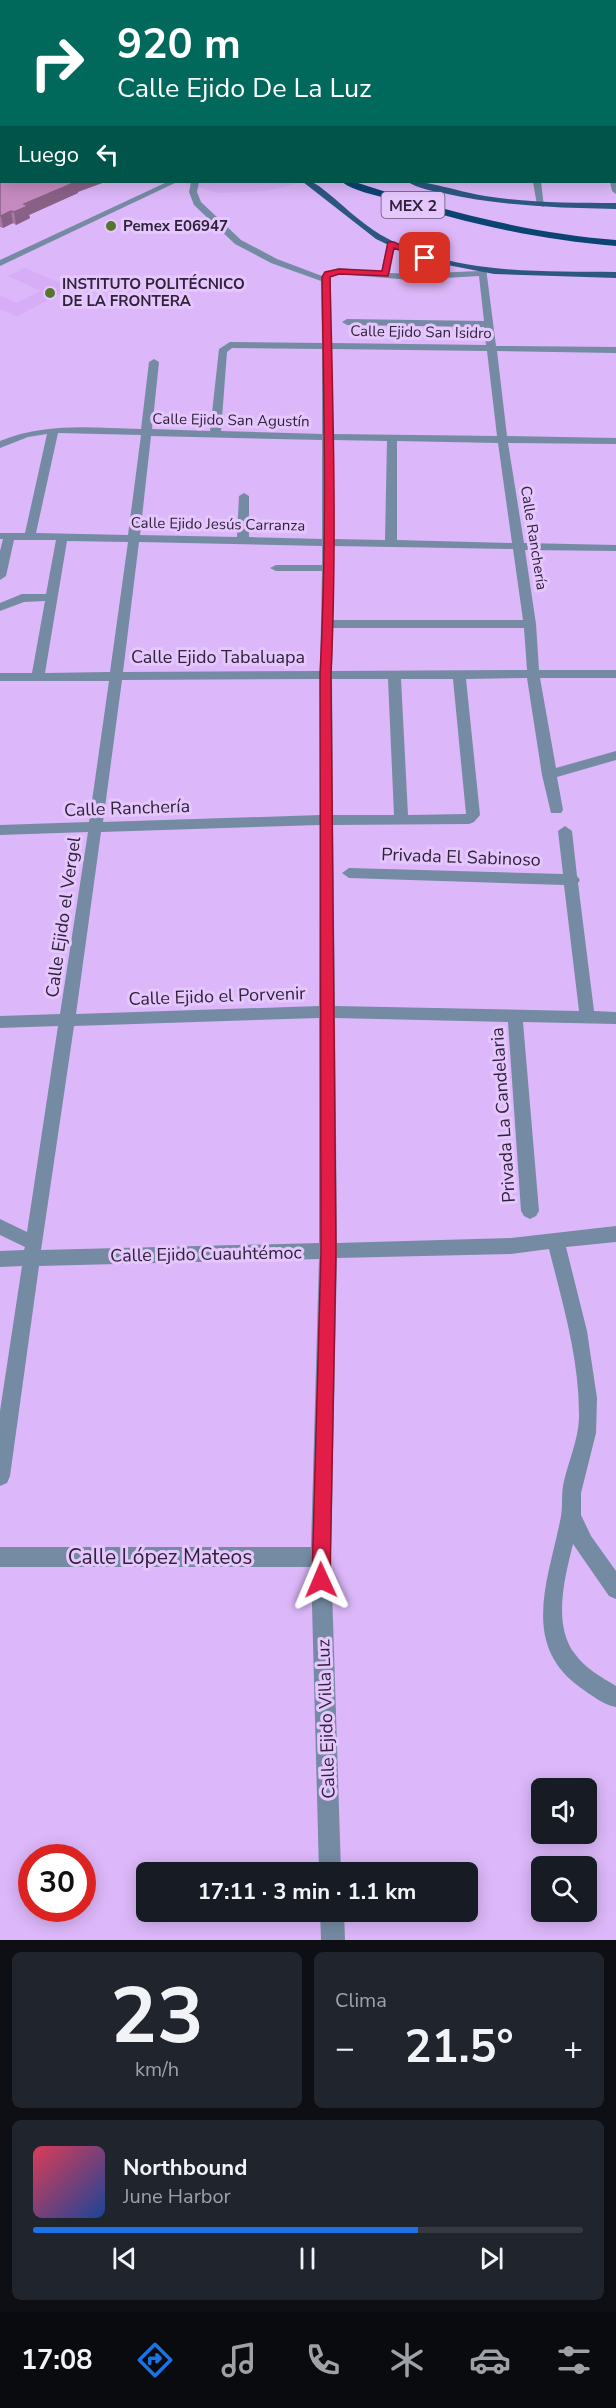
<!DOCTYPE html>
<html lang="es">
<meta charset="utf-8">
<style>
body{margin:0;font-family:"Nunito Sans",sans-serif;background:#20242c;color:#f1f3f6;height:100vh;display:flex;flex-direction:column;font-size:22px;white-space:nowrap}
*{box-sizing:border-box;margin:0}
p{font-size:20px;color:#9ea1a6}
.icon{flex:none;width:33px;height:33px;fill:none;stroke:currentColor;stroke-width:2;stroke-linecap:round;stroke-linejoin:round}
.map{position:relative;height:1940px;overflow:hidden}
.sheet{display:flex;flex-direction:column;gap:12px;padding:12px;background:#0d0f14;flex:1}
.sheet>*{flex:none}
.guide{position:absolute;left:0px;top:0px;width:616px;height:183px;box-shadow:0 3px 15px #0003;background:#00695c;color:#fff;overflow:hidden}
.fabs{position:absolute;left:531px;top:1778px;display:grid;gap:12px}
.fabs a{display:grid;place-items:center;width:66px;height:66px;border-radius:9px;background:#171b24;box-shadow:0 3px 15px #0003;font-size:30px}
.speed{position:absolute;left:18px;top:1844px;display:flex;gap:12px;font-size:30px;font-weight:700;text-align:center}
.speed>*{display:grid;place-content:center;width:78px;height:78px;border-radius:50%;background:#171b24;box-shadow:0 3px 15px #0003;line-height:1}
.speed .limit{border:9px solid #d22;background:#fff;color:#111}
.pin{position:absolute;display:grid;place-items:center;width:51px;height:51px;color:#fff;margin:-26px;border-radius:12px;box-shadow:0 3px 9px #0006}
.me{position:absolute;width:66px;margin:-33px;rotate:359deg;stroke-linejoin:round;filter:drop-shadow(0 0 4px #0008)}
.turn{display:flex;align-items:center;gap:21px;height:126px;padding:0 18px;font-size:27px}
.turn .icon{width:78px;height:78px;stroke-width:2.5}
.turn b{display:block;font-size:42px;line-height:51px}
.then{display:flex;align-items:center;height:57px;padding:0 18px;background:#0003;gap:12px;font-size:22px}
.big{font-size:45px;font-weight:700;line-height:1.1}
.sheet .card{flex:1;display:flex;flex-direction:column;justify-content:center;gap:9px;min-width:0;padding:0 21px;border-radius:9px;background:#20242c}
.sheet .dial{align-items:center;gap:0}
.dial b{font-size:78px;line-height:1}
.song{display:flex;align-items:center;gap:18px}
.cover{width:72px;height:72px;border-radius:9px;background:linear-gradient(135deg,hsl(350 70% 55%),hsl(220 70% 35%))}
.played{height:6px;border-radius:3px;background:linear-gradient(90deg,#1a73e8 70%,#363941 70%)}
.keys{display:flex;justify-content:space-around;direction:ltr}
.heat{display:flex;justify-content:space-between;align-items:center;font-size:33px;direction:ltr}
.sheet .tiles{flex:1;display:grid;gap:12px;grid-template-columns:1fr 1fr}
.card:last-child{grid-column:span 2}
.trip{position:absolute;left:136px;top:1862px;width:342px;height:60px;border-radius:9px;background:#171b24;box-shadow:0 3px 15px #0003;font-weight:700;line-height:60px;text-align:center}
.tab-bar{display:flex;height:96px;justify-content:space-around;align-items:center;background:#090b0e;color:#9ea1a6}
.tab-bar .icon{width:42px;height:42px}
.tab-bar .active{color:#1a73e8}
.tab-bar b{font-size:27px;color:#f1f3f6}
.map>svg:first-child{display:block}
.built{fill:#d6adf6}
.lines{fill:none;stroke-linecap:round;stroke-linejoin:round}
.minor{fill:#758ba3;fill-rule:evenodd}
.major{fill:#2c5780;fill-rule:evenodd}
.highway{fill:#0b4473;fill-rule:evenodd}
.wall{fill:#a978a5}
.shaded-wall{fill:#8a6186}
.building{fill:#c58bc0;stroke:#8a6186;stroke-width:1.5}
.route{fill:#e11d48;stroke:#92132f;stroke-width:1.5}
.poi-dot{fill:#56762d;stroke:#e5c7fd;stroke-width:2}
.labels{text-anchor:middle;stroke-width:6;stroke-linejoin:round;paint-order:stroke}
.far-poi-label{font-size:15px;font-weight:bold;fill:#30223b;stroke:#e5c7fd;text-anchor:start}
.far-street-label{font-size:15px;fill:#30223b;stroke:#e5c7fd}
.shield{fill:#e5c7fd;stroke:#665475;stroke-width:1.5}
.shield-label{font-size:16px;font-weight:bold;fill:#30223b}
.street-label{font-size:18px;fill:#30223b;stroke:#e5c7fd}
.near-street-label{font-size:21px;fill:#30223b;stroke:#e5c7fd}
</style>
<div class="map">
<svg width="616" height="1940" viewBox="0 0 616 1940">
<rect width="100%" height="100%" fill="#dcb7f9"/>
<path class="built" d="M190,182h100l5,2 -30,7 -48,2 -31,-9z
M25,268l47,20 -55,28 -17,-7v-14l17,8 24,-12 -33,-15z"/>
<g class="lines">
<path class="minor" d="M159,0h6l-7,2z
M228,0h6v2h-6z
M305,0h6v2h-6z
M379,0h6v2h-6z
M450,0h6v2h-6z
M516,0h6v2h-6z
M528,0h8l-9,2z
M615,116h1v4h-1z
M615,142h1v4h-1z
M615,180h1v14l-4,-3 -2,-9z
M167,182h10l-177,84v-6z
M191,182h8l-2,10 4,10 40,38 36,19 45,17 3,-4 14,-4 42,4 6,-28 4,-3 4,3 -5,29 21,1 68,-3 1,-3h6l10,78 120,1v6l-119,-2 10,85 109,2v6l-108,-1 16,100 92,2v6l-91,-1 11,74 3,46h77v8h-76l16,90 60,-17v9l-59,17 6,33 -2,3h-10l-9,-38 -15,-97 -61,1 14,136 -6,7 -5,2 -136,1 2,181 244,5 -15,-126 -215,-7 -7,-5 7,-5 214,6 -5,-43 7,-5 7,5 5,45 3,4 -2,3 16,128 22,1v12l-93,-2 16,189 -3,5 -6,3 -6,-3 -3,-5 -13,-189 -173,-4 2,225 174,-5 105,-12v16l-50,5 21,84 10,67 -1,35 -15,60v22l10,21 25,35v28l-7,-3 -36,-52c-8,32 -21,81 2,110 10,14 26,23 41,32v21c-12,-2 -25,-12 -35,-19 -63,-44 -31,-112 -20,-172 2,-11 0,-23 3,-35 5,-21 14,-41 15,-62 1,-58 -16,-114 -30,-170l-38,5 -174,4 -6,299 10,315h-22l-8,-305h-311v-20h311l8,-288 -280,7 -29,210 -3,7 -7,3v-75l22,-145 -22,1v-16l24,-1 1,-3 -25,-12v-16l27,13 31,-206 -58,2v-12l60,-2 28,-182 -88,3v-10l89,-3 20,-141h-109v-8h32l13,-72 -21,1 -24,9v-8l22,-9h24l10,-54h-42l-8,36 -6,4v-29l3,-12h-3v-6h25l22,-99 -19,3 -28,11v-7c47,-19 92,-13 141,-12l8,-67 5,-3 5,3 -7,67 58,2 9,-82 11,-7 92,1 -1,-62 -50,-18 -36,-19 -41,-39 -5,-13zM339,274l72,6 68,-4 5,45 -137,-2 -5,3 5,3 137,2 2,18 -155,-2v-66zM232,348l90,1v85l-101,-3 6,-79zM331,349l156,2 10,85 -165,-2zM58,433l83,2 -13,100 -92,-2zM151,436l171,4v99l-73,-2v-41l-5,-3 -5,3 -2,41 -97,-2zM332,440l55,1 -2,99 -52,-1zM397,441l101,2 14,100 -115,-3zM67,541l61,1 -18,130 -65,1zM139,542l183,4v19h-46l-6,3 6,3h46l-2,100 -197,1zM334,546l179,3 10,71h-190zM333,628h191l3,42 -195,1zM320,679v136l-217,7 19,-142zM332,679h56l6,136h-61zM401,679h52l13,135 -58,1zM320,825l-1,181 -243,8 25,-182zM319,1018v225l-278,7 33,-224z
M533,182h8l3,25 -7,-2z
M320,1911h24l1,29h-24z"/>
<path class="major" d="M0,42h2v5h-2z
M0,69h2v5h-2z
M303,182h9l7,4c21,16 40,36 62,49 71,40 156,36 235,37v6l-122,-4 -62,-12 -29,-10 -27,-13z
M408,182c19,-2 55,11 77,14 44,7 87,7 131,7v6c-58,-1 -116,-3 -173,-16 -11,-2 -26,-5 -35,-11z"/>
<path class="highway" d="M0,59h2v6h-2z
M342,182h13c86,28 171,51 261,58v6c-78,-6 -152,-23 -226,-47 -15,-4 -36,-8 -48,-17z"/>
</g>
<path class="wall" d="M0,131l78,61v1l-49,22 1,3 -14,7 -3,-2 -10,5 -3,-1z"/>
<path class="shaded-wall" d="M0,0h10l-4,2h-4v1l-2,1z
M75,182h30l-27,10v1l-49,22 1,3 -14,7 -2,-13 10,-8z
M11,211l2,12 -10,5 -2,-12z"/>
<path class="building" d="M0,131h2v51h74l-52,22 4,2 -14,6 -3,-1 -10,5h-1z"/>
<path class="route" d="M388,242h6l35,16 -7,1 -28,-11 -6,28 -49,-2 -9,3c3,132 7,265 1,397l5,577 -6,329 -2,6 -7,3 -6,-3 -3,-6 9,-329 -1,-577c7,-132 4,-265 2,-397l3,-5 14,-3 43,2z"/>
<g class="poi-dot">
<circle cx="111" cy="226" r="6"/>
<circle cx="50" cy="293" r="6"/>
</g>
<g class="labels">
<g class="far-poi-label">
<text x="123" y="231">Pemex E06947</text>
<text x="62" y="289">INSTITUTO POLITÉCNICO<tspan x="62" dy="17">DE LA FRONTERA</tspan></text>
</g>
<g class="far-street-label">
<text transform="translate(421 332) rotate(1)" y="5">Calle Ejido San Isidro</text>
<text transform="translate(231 420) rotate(1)" y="5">Calle Ejido San Agustín</text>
<text transform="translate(218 524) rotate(1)" y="5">Calle Ejido Jesús Carranza</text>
<text transform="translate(534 538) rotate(81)" y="5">Calle Ranchería</text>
</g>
<rect class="shield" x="381.5" y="192" width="63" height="26" rx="4.5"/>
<g class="shield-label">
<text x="413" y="211">MEX 2</text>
</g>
<g class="street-label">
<text x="218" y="663">Calle Ejido Tabaluapa</text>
<text transform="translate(127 808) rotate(-2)" y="6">Calle Ranchería</text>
<text transform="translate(461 857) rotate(2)" y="6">Privada El Sabinoso</text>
<text transform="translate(63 917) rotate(-82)" y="6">Calle Ejido el Vergel</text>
<text transform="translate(217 996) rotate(-2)" y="6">Calle Ejido el Porvenir</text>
<text transform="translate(503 1115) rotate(-94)" y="6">Privada La Candelaria</text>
<text transform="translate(206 1254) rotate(-1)" y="6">Calle Ejido Cuauhtémoc</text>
<text transform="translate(326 1719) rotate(-92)" y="6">Calle Ejido Villa Luz</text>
</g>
<g class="near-street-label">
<text x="160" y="1564">Calle López Mateos</text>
</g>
</g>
</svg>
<div class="fabs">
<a><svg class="icon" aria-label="sound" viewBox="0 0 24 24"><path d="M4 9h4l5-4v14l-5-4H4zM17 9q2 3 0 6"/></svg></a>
<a><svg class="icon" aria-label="search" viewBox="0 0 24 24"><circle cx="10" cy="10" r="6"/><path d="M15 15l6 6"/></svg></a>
</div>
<div class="speed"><div class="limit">30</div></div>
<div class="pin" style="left:425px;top:258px;background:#d93025"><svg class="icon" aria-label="arrive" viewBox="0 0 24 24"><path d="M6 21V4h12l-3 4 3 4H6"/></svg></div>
<svg class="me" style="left:321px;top:1580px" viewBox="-20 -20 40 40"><path d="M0-17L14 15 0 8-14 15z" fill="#e11d48" stroke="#fff" stroke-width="4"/></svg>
<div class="trip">17:11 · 3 min · 1.1 km</div>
<div class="guide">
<div class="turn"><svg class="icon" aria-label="right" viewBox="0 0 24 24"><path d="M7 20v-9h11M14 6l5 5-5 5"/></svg><div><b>920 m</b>Calle Ejido De La Luz</div></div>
<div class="then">Luego<svg class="icon" aria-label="left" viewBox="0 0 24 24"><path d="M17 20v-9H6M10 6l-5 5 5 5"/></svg></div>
</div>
</div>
<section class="sheet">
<div class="tiles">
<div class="card dial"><b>23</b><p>km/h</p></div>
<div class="card"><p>Clima</p>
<div class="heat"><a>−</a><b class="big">21.5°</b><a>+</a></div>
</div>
<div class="card">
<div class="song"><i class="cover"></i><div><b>Northbound</b><p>June Harbor</p></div></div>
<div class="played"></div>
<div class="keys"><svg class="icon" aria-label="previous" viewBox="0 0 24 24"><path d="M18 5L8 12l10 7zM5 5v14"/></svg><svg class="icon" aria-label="pause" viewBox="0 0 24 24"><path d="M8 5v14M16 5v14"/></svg><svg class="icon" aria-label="next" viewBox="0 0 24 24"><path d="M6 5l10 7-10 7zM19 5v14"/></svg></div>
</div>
</div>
</section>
<nav class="tab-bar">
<b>17:08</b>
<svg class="icon active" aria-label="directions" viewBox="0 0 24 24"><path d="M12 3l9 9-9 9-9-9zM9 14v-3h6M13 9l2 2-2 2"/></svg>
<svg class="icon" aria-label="music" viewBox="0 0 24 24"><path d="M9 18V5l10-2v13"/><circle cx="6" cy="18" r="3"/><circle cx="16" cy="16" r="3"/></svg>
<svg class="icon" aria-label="phone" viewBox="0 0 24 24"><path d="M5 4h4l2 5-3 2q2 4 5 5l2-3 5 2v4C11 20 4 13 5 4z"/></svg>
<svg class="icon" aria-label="climate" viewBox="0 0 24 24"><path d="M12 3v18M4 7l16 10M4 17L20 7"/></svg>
<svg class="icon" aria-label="car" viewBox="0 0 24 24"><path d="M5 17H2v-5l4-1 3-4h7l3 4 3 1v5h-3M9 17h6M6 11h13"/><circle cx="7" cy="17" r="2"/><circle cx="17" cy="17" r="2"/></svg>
<svg class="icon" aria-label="filters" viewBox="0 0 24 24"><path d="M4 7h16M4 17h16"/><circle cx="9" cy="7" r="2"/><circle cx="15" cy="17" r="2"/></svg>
</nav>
